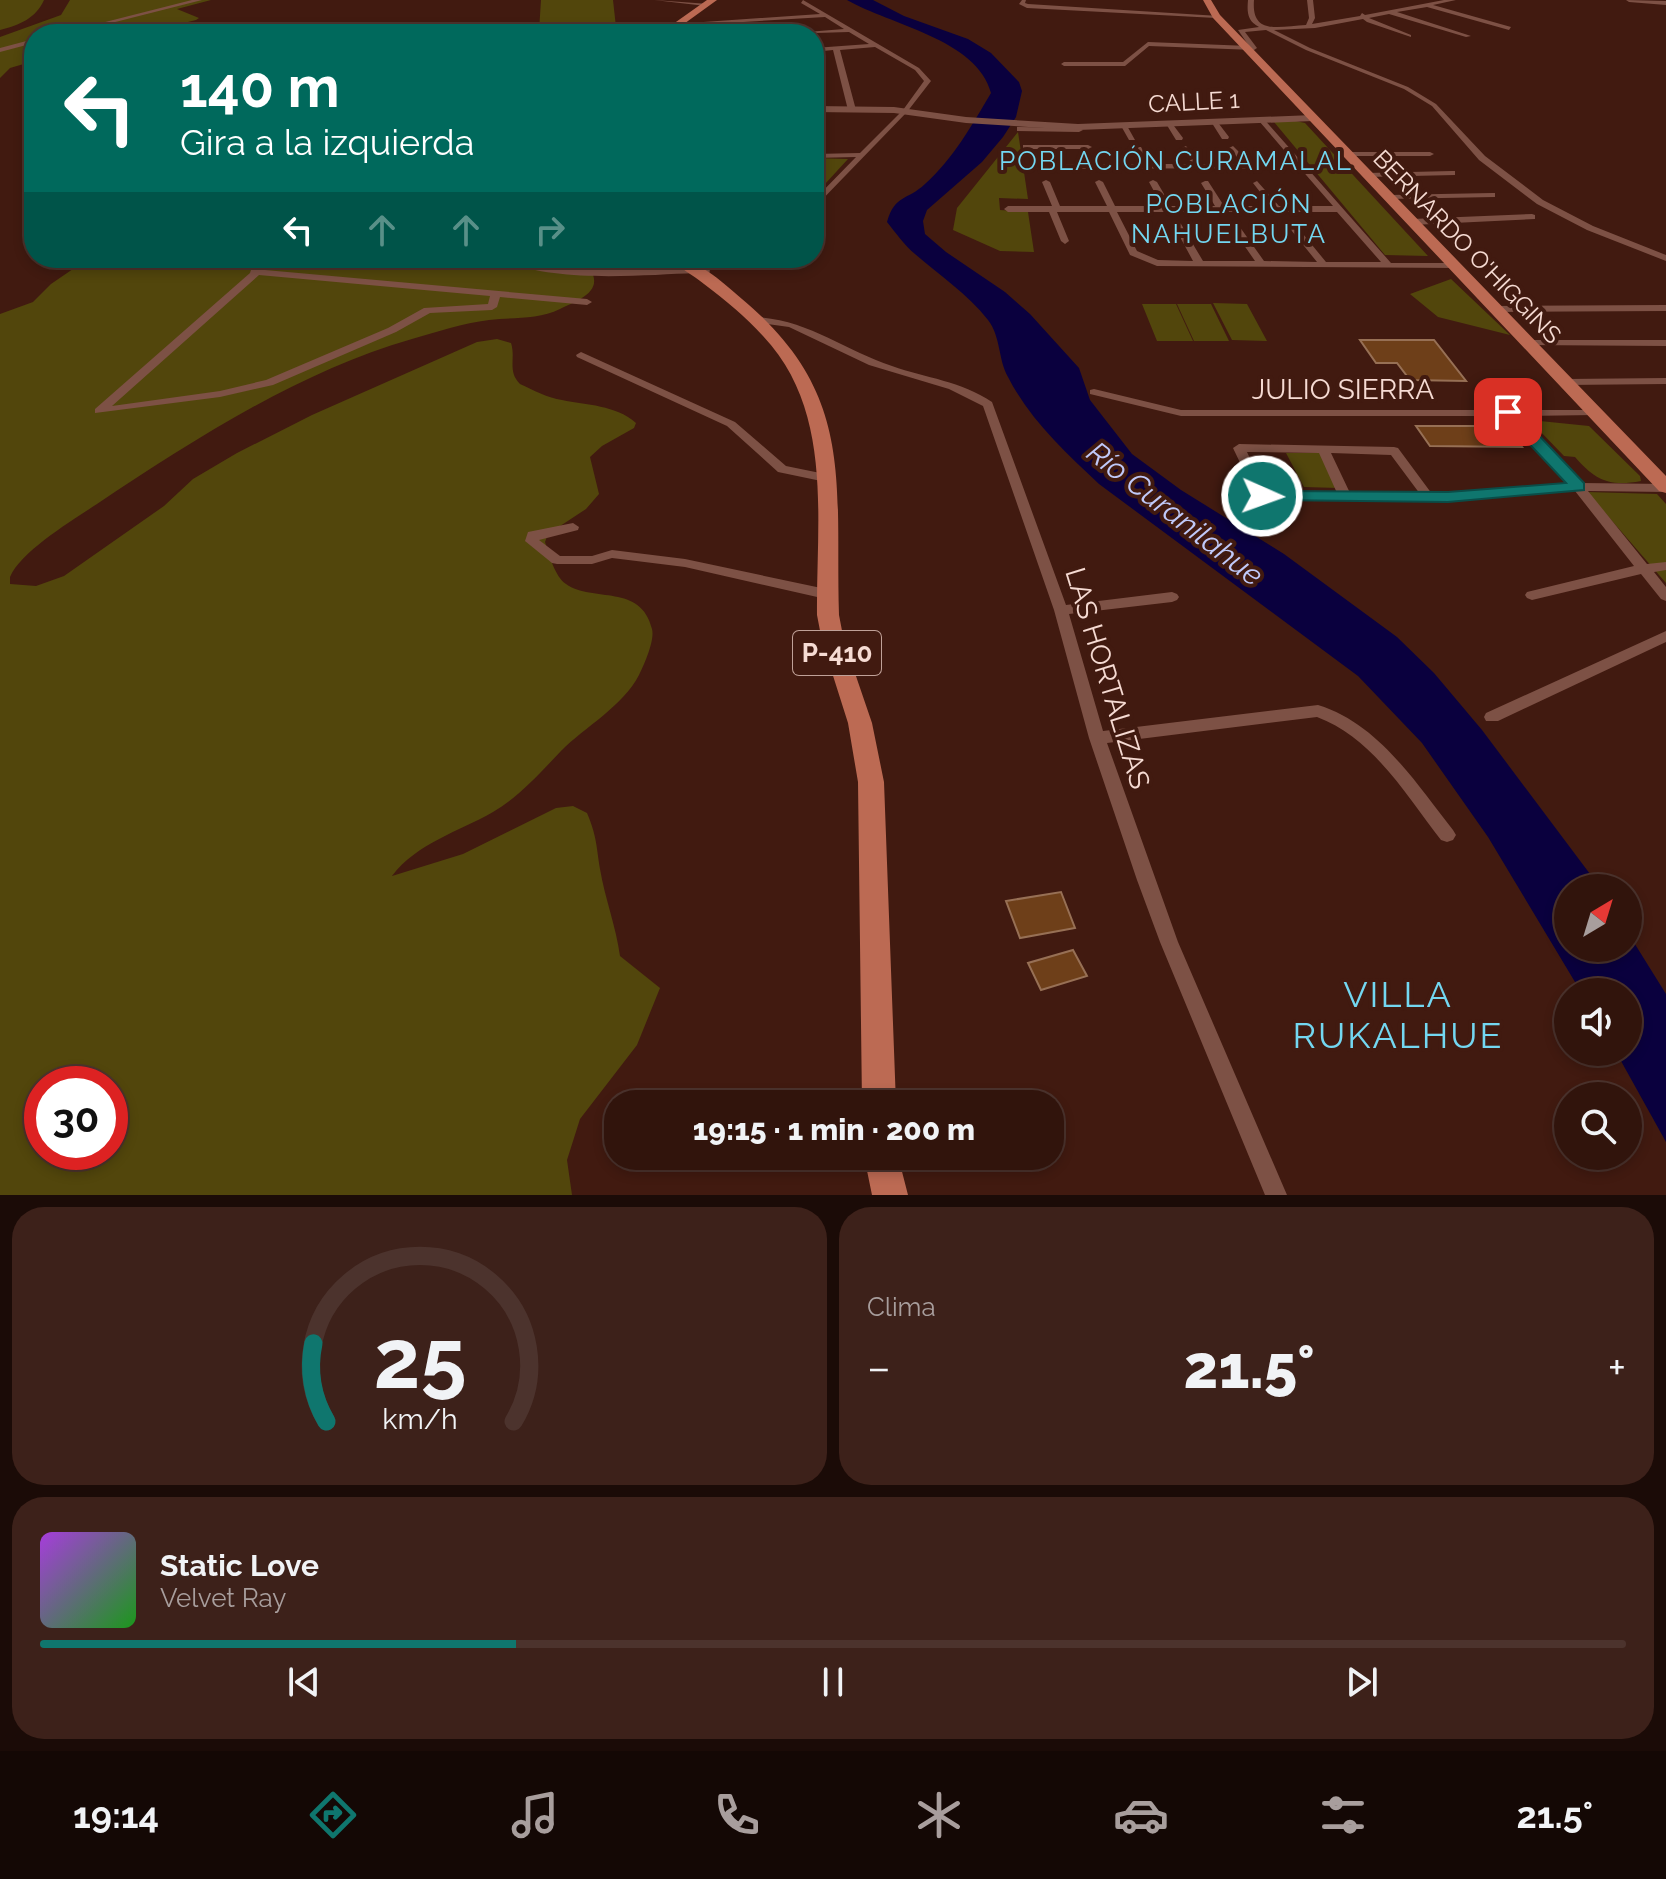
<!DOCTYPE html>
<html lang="es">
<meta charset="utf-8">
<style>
body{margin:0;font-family:Raleway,sans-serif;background:#3d211a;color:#f1f3f6;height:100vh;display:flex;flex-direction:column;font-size:30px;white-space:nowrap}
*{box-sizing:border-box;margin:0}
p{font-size:26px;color:#a89e9d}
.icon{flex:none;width:44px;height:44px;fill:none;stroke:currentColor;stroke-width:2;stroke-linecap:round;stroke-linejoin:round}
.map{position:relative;height:1195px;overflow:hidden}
.panel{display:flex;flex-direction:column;gap:12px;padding:12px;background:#1b0b07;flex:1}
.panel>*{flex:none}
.top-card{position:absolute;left:24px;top:24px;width:800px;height:244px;border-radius:32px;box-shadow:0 4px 12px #0003,0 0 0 2px #4c332d;background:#00695c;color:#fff;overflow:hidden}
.needle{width:52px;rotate:38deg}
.controls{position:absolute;left:1554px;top:874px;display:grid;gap:16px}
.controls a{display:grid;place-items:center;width:88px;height:88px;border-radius:50%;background:#31140c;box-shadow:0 4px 12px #0003,0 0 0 2px #4c332d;font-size:40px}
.speed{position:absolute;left:24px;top:1066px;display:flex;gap:16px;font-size:40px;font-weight:700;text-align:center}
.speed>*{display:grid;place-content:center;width:104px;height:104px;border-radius:50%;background:#31140c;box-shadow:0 4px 12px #0003,0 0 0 2px #4c332d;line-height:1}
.speed .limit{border:12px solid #d22;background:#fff;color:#111}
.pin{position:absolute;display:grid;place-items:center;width:68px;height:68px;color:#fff;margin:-34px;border-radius:16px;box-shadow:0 4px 12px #0006}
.me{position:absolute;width:88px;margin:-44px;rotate:92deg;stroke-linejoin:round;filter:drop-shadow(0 0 6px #0008)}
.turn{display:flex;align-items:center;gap:28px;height:168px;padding:0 24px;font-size:36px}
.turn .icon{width:104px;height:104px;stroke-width:2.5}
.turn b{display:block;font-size:56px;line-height:68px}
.lanes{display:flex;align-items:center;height:76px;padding:0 24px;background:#0003;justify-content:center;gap:40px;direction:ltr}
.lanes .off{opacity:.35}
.big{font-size:60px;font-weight:800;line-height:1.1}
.panel .card{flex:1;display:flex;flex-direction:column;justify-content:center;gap:12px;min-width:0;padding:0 28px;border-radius:32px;background:#3d211a}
.panel .dial{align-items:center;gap:0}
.dial svg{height:208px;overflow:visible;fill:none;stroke:#4c332d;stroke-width:7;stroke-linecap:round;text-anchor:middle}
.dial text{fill:#f1f3f6;stroke:none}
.song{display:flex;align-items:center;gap:24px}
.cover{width:96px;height:96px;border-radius:12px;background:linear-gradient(135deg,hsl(280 70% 55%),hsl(120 70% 35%))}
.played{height:8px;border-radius:4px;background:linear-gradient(90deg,#0f766e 30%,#4c332d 30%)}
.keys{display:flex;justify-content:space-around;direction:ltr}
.heat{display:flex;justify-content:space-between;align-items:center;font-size:44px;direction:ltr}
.panel .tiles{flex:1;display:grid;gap:12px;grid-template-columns:1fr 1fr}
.card:last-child{grid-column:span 2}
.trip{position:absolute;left:604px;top:1090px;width:460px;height:80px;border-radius:32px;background:#31140c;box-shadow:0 4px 12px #0003,0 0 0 2px #4c332d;font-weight:800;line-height:80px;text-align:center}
.menu{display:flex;height:128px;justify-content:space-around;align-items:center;background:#140805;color:#a89e9d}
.menu .icon{width:56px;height:56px}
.menu .on{color:#0f766e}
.menu b{font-size:36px;color:#f1f3f6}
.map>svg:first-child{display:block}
.green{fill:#52460c;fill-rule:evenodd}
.water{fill:#0a003e}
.building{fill:#6e3f19;stroke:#977055;stroke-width:2}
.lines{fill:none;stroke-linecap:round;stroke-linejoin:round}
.minor{fill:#7d5145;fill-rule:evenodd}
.tertiary{fill:#7d5145;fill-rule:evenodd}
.primary{fill:#bc6a53;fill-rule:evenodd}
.route{fill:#0f766e;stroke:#0a4d48;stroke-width:2}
.labels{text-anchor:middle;stroke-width:8;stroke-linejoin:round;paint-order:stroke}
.far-street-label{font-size:24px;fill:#f6dbd3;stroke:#411a10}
.far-neighbourhood-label{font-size:26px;letter-spacing:2px;fill:#73d7f1;stroke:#411a10}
.shield{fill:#411a10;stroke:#c0a198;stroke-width:2}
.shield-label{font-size:26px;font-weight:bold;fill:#f6dbd3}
.street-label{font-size:28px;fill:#f6dbd3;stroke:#411a10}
.water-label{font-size:30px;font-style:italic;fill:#c0c9f9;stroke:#411a10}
.near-neighbourhood-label{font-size:36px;letter-spacing:2px;fill:#73d7f1;stroke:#411a10}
</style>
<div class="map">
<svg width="1666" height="1195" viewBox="0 0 1666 1195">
<rect width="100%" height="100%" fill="#411a10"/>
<path class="green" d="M0,0h44c-8,18 -24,25 -44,30z
M70,0h141l-34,9 22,9 -3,2 -57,14h-105v27l-24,7 -10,10v-41l61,-22z
M541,0h72l3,27 -77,4z
M1296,121l9,2 123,133 -43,-1 -111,-133z
M1018,132l10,67 -29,-1 1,12 28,2 6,40 -34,-1 -47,-21 4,-22z
M814,158l34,1 -34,37z
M89,258h488c7,3 9,5 13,11 15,23 -14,32 -30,40 -22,11 -46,8 -71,11 -26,3 -52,12 -77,19 -114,33 -217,100 -315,165 -24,16 -76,47 -87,73v7l26,2 28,-10 100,-70 29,-27 44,-26 75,-38 165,-73 20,-3 14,4c5,15 -4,28 9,41 13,6 28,14 42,16 24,5 54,5 74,23l-2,5 -32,18 -12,11 9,37 -13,15 -38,25 -3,8c4,12 10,35 21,42 27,19 75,-1 86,45 3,11 -8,36 -13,46 -16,31 -54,52 -78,76 -21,22 -41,45 -68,61 -35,20 -76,31 -101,64l71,-22 93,-46 17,-2 14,7c10,24 9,32 13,56 5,30 16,57 20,87l40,32 -23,57 -57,74 -13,41 5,35h-572v-881l33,-12 18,-18zM42,1084h68v68h-68z
M1451,279l59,56 -72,-18 -28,-23z
M1213,303l34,1 20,37 -35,-1z
M1142,304h34l17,37h-36z
M1177,304h34l18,37h-35z
M1540,421l49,5 51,50 1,5c-32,6 -46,-1 -66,-24l-11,-1 -29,-30v-4z
M1286,453h34l19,35 -35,-1z
M1587,492l70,2 9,10v79z"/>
<path class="water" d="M847,0h26l31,16 64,23 23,14 28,29 3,9 -6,26 -13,20 -21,25 -55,48 -4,11 2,13 21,18 59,40 25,22 49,54 11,32 42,54 49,36 103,64 113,83 37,36 48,57 111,148 6,10h-31v60h60v-15l38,61v148l-50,-90h12v-60h-47l-93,-155 -66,-94 -64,-67 -259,-192c-35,-33 -69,-64 -91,-107 -10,-18 -7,-40 -20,-57 -20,-26 -49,-45 -73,-66 -11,-9 -19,-21 -28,-32 8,-28 20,-21 38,-38 28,-25 47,-59 66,-91 -14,-54 -101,-68 -144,-93z"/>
<path class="building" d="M1360,340h74l32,41 -56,-1 -13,-17h-21z
M1416,426h89l17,21 -92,-1z
M1061,892l14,36 -55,10 -14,-37z
M1073,950l14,26 -46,14 -13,-27z"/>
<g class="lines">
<path class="minor" d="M192,0h10l-134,34h-10z
M654,0l55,4 -3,2z
M803,0l116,68 12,13 -24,31 -93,96v-8l42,-43 -42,1v-4l46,-1 43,-43 21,-29 -9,-11 -40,-23 -35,3 16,60 -4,2 -4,-2 -15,-60 -19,2v-4l55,-4 -20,-12 -67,2 62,-5 -19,-12 -147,9 -3,-2 145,-10 -19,-11z
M1022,0h4l-1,3 3,1 191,12 -3,2 -189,-10 -8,-4z
M1248,0h6c-3,36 26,26 52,25l3,-7 -2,-18h6l2,18 -3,6 48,-8 2,-3 3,2 79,-15h12l-23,5 78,22 -2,3 -82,-23 -30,5 74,24 -5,1 -77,-23 -20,4 42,17v2l-44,-15 -4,-3 -48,9 -41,2 36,18 98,39 28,17 49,52 58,44 50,26 73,29v6l-79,-31 -50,-26 -58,-44 -47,-54 -28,-17 -98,-39 -40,-20 -21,2 12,16 -3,2 -105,-4 -24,20h-61l-3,-2 3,-2h59l25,-20 101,4 -11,-16 21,-3c-12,-6 -12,-15 -11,-27z
M1626,0l40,1v4l-37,-3z
M34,39v4l-34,9v-4z
M1262,117l129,146h63l5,3 -2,2 -300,-2 -27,-11 -21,-43h-52l12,29 -4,3 -4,-3 -12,-29h-41l-4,-3 4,-3h44l-10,-24 4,-2 4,2 10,24h47l-12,-24 4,-2 4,2 12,24h47l-13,-24 4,-2 4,2 14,24h44l-14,-23 4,-2h3l16,25h47l-18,-23 4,-2 22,25h54l-33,-38 -268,1 -4,-2 4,-2 111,-1 -9,-15 4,-2h3l9,17h42l-10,-16 4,-2 14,18h43l-14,-16 4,-2 18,18h45l-37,-43zM1117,212h220l44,50h-55l-32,-39 -3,-1 -4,3 30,37 -53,-1 -27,-38 -3,-1 -4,3 25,36h-52l-22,-37 -4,-3 -4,3 20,37 -35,-1 -21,-9z
M1210,120h6l13,17 -1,2h-6z
M1165,122h6l12,16 -1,2h-6z
M1120,124h6l9,16h-6z
M1020,127l59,1 4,2 -4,2 -62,-1v-4z
M1026,145h62l4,2 -4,2h-65v-4z
M1348,152h82l4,2 -4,2h-85v-4z
M1452,171h3v4l-88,2 -4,-2 4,-2z
M1492,193h3v4l-106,2 -4,-2 4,-2z
M1532,214l3,1v4l-123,6 -4,-3 4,-3z
M268,258h10l-13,12 322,29 5,3 -5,3 -87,-8 -3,10 -5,3 -62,3 -34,19 -123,53 -53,12 -125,16v-4l155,-136 1,-3zM259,275l231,21 -2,8 -64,4 -36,20 -122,52 -46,11 -108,15z
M501,258h15l61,11 118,-2 5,3 -5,3c-51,2 -149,11 -194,-15z
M701,258h10l-2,20 -5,3 -5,-3z
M1666,305v6l-170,1 -5,-3 5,-3z
M757,317c51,3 88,33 135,49 34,12 69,15 100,36l74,203 106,-13 5,2 2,3 -2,3 -5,2 -103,12 34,117 215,-26c61,19 97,77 135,125l3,5 -3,5 -6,2 -6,-2c-35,-45 -68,-102 -124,-123l-210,26 71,199 109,253h-22l-105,-253 -23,-62 -48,-142 -35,-128 -71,-204 -34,-17 -80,-24 -80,-38 -36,-5 -1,-2z
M1529,340h137v6l-141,-1v-4z
M581,352l154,70 51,44 44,9 2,3 -6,4 -48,-10 -51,-46 -150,-69 -1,-2z
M1666,378v6l-100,1 -5,-3 5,-3z
M1094,389l87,21h418v4l-4,1 -77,1 63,67 85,1v8l-78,-1 59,73 19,-2v8l-12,2 12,15v14l-5,-2 -20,-25 -109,26 -5,-2 -2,-3 2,-3 107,-26 -59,-75 -146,11 -167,-2 -6,-4 -23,-48 6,-4 155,3 4,1 34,46 136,-10 -63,-68h-324l-91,-22v-4zM1247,452l72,1 18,40 -71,-1zM1331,453l60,2 29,39 -70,-1z
M573,523l6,4 -1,3 -39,10 21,16h32l20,-6 73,9 141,30 7,5 -7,5 -141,-32 -73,-9 -20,6h-35l-5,-1 -27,-22 3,-9z
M1666,631v11l-168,79h-12l-2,-4 2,-4z"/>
<path class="tertiary" d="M814,106l80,1 72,10 112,7 235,-9 5,3 -5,3 -235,9 -112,-7 -72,-10 -80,-1z"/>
<path class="primary" d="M707,0h10l-47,34h-11z
M1203,0h8l9,15 446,461v17l-7,-2 -446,-473z
M670,258c27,0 51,23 72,41 114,95 93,182 97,316l5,26 28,82 12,59 12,322h-34l-4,-322 -10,-59 -26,-82 -5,-26c-1,-95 17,-204 -54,-279 -18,-20 -38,-36 -59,-52 -11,-9 -25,-16 -34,-26z
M864,1156h34l10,39h-36z"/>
</g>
<path class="route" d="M1508,408l6,1 70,74v7l-136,12 -186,-2 -9,-4 9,-5 186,1 118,-9 -63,-67v-7z"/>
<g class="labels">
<g class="far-street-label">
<text transform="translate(1194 102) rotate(-3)" y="8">CALLE 1</text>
<text transform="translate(1467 247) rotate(46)" y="8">BERNARDO O'HIGGINS</text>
</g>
<g class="far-neighbourhood-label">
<text x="1176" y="170">POBLACIÓN CURAMALAL</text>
<text x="1229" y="213">POBLACIÓN<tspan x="1229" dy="30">NAHUELBUTA</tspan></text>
</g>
<rect class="shield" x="793" y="631" width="88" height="44" rx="6"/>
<g class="shield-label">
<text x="837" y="662">P-410</text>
</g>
<g class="street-label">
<text x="1343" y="399">JULIO SIERRA</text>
<text transform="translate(1108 678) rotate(73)" y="10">LAS HORTALIZAS</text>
</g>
<g class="water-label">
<text transform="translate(1175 514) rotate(38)" y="10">Río Curanilahue</text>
</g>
<g class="near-neighbourhood-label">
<text x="1398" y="1007">VILLA<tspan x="1398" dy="41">RUKALHUE</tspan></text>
</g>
</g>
</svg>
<div class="controls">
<a><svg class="needle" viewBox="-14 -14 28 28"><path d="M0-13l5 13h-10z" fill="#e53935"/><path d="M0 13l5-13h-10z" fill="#a89e9d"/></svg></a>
<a><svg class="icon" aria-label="sound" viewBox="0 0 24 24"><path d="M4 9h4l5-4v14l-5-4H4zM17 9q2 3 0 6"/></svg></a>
<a><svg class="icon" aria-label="search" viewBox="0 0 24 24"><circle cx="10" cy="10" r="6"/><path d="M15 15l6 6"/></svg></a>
</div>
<div class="speed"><div class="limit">30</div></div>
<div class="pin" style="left:1508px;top:412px;background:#d93025"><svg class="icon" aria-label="arrive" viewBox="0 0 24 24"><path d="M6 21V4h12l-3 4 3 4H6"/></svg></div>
<svg class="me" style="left:1262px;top:496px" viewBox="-20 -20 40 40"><circle r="17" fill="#0f766e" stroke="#fff" stroke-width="3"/><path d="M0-11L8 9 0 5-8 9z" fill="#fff"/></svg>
<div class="trip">19:15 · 1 min · 200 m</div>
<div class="top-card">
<div class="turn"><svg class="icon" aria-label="left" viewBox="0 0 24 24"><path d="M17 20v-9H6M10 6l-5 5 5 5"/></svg><div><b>140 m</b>Gira a la izquierda</div></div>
<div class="lanes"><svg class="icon" aria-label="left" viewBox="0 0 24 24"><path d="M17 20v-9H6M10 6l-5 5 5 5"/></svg><svg class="icon off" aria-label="ahead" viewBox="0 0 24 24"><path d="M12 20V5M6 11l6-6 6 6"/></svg><svg class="icon off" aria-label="ahead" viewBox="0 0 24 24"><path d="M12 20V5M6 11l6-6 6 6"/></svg><svg class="icon off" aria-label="right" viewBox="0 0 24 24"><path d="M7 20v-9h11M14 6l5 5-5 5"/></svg></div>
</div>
</div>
<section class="panel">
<div class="tiles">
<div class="card dial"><svg viewBox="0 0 100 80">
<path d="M14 69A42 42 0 1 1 86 69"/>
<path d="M14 69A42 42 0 0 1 9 39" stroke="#0f766e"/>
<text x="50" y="56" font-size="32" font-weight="700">25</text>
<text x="50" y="72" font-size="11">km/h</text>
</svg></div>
<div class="card"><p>Clima</p>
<div class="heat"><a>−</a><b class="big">21.5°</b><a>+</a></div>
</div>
<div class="card">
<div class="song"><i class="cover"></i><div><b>Static Love</b><p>Velvet Ray</p></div></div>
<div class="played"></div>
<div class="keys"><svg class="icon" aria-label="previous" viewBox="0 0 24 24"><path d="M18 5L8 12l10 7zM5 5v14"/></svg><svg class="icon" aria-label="pause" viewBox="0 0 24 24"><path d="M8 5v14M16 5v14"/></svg><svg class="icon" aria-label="next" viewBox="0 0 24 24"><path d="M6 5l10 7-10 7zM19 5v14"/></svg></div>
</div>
</div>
</section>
<nav class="menu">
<b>19:14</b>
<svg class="icon on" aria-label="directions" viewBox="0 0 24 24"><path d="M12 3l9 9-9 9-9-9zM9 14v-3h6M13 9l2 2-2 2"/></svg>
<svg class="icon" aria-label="music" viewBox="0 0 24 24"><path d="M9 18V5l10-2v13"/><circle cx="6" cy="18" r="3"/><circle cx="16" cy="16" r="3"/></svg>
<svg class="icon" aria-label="phone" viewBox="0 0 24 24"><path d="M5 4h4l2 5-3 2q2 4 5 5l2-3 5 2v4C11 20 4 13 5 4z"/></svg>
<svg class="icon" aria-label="climate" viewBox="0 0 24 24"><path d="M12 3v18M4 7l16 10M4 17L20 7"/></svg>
<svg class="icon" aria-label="car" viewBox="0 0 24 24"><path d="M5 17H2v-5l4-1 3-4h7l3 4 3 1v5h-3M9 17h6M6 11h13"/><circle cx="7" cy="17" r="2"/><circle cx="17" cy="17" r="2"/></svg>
<svg class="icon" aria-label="filters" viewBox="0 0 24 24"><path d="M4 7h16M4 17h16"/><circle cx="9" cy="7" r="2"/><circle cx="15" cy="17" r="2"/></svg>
<b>21.5°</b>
</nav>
